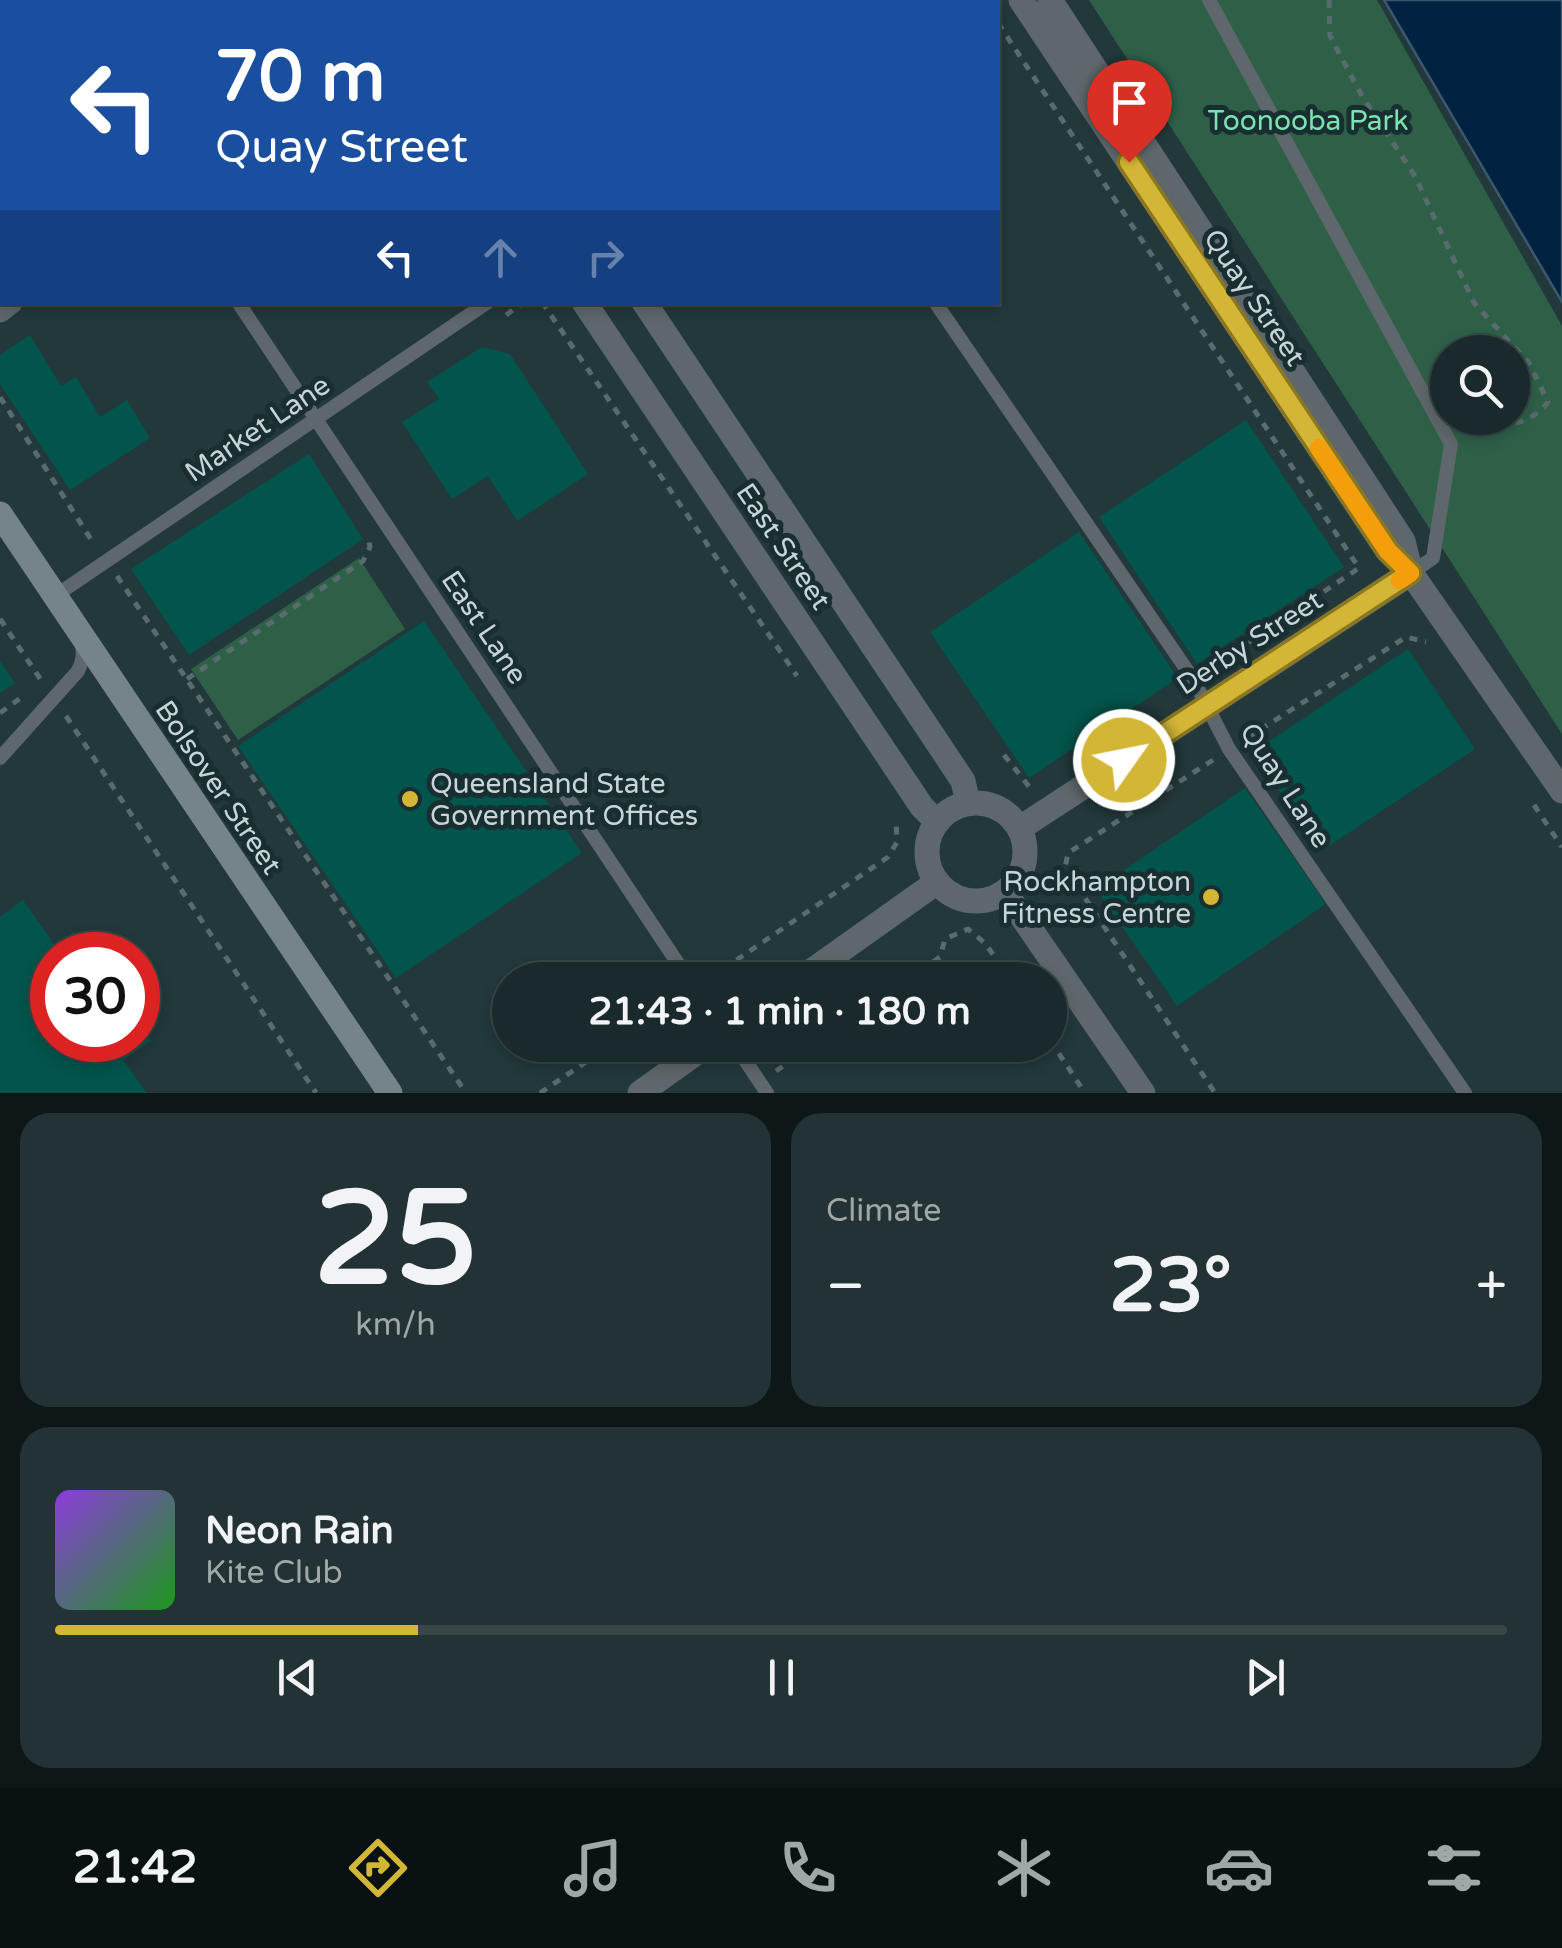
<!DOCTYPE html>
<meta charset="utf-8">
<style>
body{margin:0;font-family:"Varela Round",sans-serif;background:#233234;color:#f1f3f6;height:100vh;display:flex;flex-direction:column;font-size:38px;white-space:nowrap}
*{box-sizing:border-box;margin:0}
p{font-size:32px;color:#9fa7a9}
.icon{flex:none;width:55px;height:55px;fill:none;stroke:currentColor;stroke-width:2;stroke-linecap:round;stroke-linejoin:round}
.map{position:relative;height:1093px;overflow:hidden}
.drawer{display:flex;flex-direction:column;gap:20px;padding:20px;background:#0e1718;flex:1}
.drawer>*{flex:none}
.hud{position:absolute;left:0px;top:0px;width:1000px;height:305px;box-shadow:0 5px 15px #0003,0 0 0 2px #384648;background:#1a4fa0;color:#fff;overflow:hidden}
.controls{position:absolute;left:1430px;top:335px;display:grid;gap:20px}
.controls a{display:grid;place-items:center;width:100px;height:100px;border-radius:50%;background:#1a2a2c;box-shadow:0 5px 15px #0003,0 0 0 2px #384648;font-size:50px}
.speed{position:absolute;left:30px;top:932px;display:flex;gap:20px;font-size:50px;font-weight:700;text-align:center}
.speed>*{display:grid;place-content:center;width:130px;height:130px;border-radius:50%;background:#1a2a2c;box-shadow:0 5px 15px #0003,0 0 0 2px #384648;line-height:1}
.speed .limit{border:15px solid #d22;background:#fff;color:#111}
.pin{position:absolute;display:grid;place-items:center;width:85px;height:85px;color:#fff;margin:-102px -42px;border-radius:50% 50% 50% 0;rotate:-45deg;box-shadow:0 0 10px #0007}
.pin .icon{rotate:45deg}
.me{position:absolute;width:110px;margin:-55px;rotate:57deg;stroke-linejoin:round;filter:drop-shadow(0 0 8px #0008)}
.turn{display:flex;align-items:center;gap:35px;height:210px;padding:0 50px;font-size:45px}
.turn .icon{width:130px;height:130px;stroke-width:2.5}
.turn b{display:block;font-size:70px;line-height:85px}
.lanes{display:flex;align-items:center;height:95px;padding:0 50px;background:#0003;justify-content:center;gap:50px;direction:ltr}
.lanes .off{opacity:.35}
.big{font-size:75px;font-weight:800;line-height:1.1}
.drawer .widget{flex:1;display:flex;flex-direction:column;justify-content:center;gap:15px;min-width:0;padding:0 35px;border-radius:30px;background:#233234}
.drawer .dial{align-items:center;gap:0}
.dial b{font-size:130px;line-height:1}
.song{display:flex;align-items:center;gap:30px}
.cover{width:120px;height:120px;border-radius:15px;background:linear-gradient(135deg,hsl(270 70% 55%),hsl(120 70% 35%))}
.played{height:10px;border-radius:5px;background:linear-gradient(90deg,#d3b635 25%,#384648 25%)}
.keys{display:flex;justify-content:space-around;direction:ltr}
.heat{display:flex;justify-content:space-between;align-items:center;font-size:55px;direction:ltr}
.drawer .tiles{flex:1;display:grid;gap:20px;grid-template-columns:1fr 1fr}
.widget:last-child{grid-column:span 2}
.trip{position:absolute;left:492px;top:962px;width:575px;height:100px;border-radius:50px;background:#1a2a2c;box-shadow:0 5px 15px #0003,0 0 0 2px #384648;font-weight:800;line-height:100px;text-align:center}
.tabs{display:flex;height:160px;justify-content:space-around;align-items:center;background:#0a1112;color:#9fa7a9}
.tabs .icon{width:70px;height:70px}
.tabs .active{color:#d3b635}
.tabs b{font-size:45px;color:#f1f3f6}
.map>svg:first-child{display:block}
.green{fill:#2e6048;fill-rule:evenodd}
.water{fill:#002241;stroke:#3c586e;stroke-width:2.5}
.building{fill:#02554c}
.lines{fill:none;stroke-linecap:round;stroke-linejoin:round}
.path{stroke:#596c6d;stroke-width:5;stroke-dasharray:8 8;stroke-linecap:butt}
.lane{stroke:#5e676b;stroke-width:14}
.street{stroke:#5e676b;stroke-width:25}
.secondary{stroke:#75848a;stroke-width:25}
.route-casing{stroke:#897622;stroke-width:25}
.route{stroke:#d3b635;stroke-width:18}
.slow{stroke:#f59e0b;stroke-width:18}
.poi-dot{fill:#d3b635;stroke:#182e30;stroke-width:4}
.labels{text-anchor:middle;stroke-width:10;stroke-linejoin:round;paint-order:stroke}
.park-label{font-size:28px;fill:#7de1b0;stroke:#182e30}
.street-label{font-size:28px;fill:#c8d5d6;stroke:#182e30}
.poi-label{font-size:28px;fill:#c8d5d6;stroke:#182e30;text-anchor:start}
</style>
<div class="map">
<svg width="1562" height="1093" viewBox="0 0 1562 1093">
<rect width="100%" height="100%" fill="#22383a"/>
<path class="green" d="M1089,0h288l185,326v408zM1448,352h64v66h-64z
M359,558l46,71 -167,111 -47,-71z"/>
<path class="water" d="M1384,0h178v302z"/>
<path class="building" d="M30,335l31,51 15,-9 24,40 27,-17 23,38 -80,52 -70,-106v-29z
M482,347l28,7 78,120 -71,47 -29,-45 -36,23 -50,-77 37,-23 -12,-17z
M1246,420l98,147 -147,97 -98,-147z
M309,454l54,85 -174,116 -58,-86z
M1079,532l99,146 -149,100 -99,-146z
M424,621l158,232 -186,125 -158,-232z
M1408,649l67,100 -155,103 -67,-100z
M0,661l15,22 -15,10z
M1245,788l81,116 -149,102 -81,-117z
M23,900l32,45 18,-13 17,23h-38v85h86v-18l13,19 -28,19 24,33h-147v-176z"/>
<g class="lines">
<path class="path" d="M982,0l2,2
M1329,0l1,36 32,60 53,80 59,127 55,60 19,39c-8,13 -34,26 -49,22l-5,-6
M998,23l361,545 -148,99
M542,302l255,374
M506,315l18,-13
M0,397l92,144
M117,576l349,517
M0,619l43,64
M187,679l176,-118 7,-14 -1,-6
M0,713l22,-16
M66,716l250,377
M1247,738l159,-101 20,5
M1004,755l27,34 1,-1
M1213,760l-145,93 -3,15 150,225
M1534,805l28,42
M710,978l178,-121 9,-15 -1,-21
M907,980l33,-23 5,-18 23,-10 18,15 24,36
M1050,1040l35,53
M776,1071l38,-26
M540,1093l71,-48"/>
<path class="lane" d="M27,0l2,2
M727,0l2,2
M1209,0l242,444 -18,114 -22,15
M238,302l451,678
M935,302l258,377 36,70 236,344
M55,596l433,-294
M0,758l78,-87c5,-10 6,-18 3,-29
M735,1045l32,48"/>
<path class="street" d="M381,0l1,2
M1021,0l367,551 23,22 151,218
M1050,0l353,541 8,32
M343,2l4,-2
M450,2l4,-2
M0,238l2,-2
M584,302l338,505 15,15
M644,302l319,479 5,22
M0,310l10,-8
M927 852a49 49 0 1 1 98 0a49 49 0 1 1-98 0Z
M1020,828l391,-255
M1005,892l138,201
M799,980l138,-98
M640,1093l67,-48"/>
<path class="secondary" d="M0,514l390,579"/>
</g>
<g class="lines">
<g class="route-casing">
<path id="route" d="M1124,760l286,-187 -22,-22 -259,-389"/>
</g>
<use href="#route" class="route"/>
<path class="slow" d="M1319,448l69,103 22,22 -10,7"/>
</g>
<g class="poi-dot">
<circle cx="410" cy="799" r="10"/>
<circle cx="1211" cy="897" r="10"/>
</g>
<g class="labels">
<g class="park-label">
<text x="1308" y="130">Toonooba Park</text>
</g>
<g class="street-label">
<text transform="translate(1255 297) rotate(56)" y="10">Quay Street</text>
<text transform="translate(257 428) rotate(-34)" y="10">Market Lane</text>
<text transform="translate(784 546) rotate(56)" y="10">East Street</text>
<text transform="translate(485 627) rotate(56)" y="10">East Lane</text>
<text transform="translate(1249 642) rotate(-33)" y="10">Derby Street</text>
<text transform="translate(1286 785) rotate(57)" y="10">Quay Lane</text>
<text transform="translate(219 787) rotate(56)" y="10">Bolsover Street</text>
</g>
<g class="poi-label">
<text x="430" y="793">Queensland State<tspan x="430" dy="32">Government Offices</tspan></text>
<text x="1191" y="891" text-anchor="end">Rockhampton<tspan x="1191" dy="32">Fitness Centre</tspan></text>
</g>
</g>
</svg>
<div class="controls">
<a><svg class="icon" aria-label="search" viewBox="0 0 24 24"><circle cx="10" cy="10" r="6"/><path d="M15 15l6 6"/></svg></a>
</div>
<div class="speed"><div class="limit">30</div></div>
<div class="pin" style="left:1129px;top:162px;background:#d93025"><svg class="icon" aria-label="arrive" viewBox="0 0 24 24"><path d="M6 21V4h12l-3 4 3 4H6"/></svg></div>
<svg class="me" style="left:1124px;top:760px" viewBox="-20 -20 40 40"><circle r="17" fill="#d3b635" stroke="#fff" stroke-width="3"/><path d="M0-11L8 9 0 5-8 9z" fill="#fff"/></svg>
<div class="trip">21:43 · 1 min · 180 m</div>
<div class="hud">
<div class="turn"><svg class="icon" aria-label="left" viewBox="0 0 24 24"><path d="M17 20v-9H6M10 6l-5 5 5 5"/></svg><div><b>70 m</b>Quay Street</div></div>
<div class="lanes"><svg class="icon" aria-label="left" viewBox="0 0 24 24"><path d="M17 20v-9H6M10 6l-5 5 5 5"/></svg><svg class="icon off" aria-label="ahead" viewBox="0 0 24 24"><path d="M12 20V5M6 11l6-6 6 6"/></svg><svg class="icon off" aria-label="right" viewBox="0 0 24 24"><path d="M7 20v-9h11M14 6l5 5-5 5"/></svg></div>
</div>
</div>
<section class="drawer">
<div class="tiles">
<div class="widget dial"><b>25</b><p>km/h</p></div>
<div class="widget"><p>Climate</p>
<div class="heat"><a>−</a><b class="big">23°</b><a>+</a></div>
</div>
<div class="widget">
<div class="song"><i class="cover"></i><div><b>Neon Rain</b><p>Kite Club</p></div></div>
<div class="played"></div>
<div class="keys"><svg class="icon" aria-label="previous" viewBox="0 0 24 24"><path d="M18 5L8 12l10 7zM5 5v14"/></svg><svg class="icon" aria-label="pause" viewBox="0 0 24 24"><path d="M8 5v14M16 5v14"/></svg><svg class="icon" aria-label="next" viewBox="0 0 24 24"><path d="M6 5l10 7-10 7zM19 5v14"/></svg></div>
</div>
</div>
</section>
<nav class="tabs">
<b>21:42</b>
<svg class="icon active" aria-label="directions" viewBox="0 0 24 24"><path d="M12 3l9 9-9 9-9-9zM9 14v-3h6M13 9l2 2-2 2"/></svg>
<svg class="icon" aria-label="music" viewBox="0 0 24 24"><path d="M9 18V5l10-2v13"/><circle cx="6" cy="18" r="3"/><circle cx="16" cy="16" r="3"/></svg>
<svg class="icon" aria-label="phone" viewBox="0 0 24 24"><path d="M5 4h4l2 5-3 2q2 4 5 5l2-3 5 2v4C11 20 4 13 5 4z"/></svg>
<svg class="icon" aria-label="climate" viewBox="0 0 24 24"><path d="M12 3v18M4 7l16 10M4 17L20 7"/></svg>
<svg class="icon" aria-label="car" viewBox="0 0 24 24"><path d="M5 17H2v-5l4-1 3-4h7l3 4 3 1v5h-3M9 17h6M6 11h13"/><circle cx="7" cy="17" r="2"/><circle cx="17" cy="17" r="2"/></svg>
<svg class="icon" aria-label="filters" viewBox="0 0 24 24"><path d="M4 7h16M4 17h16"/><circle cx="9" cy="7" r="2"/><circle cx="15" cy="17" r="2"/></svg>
</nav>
